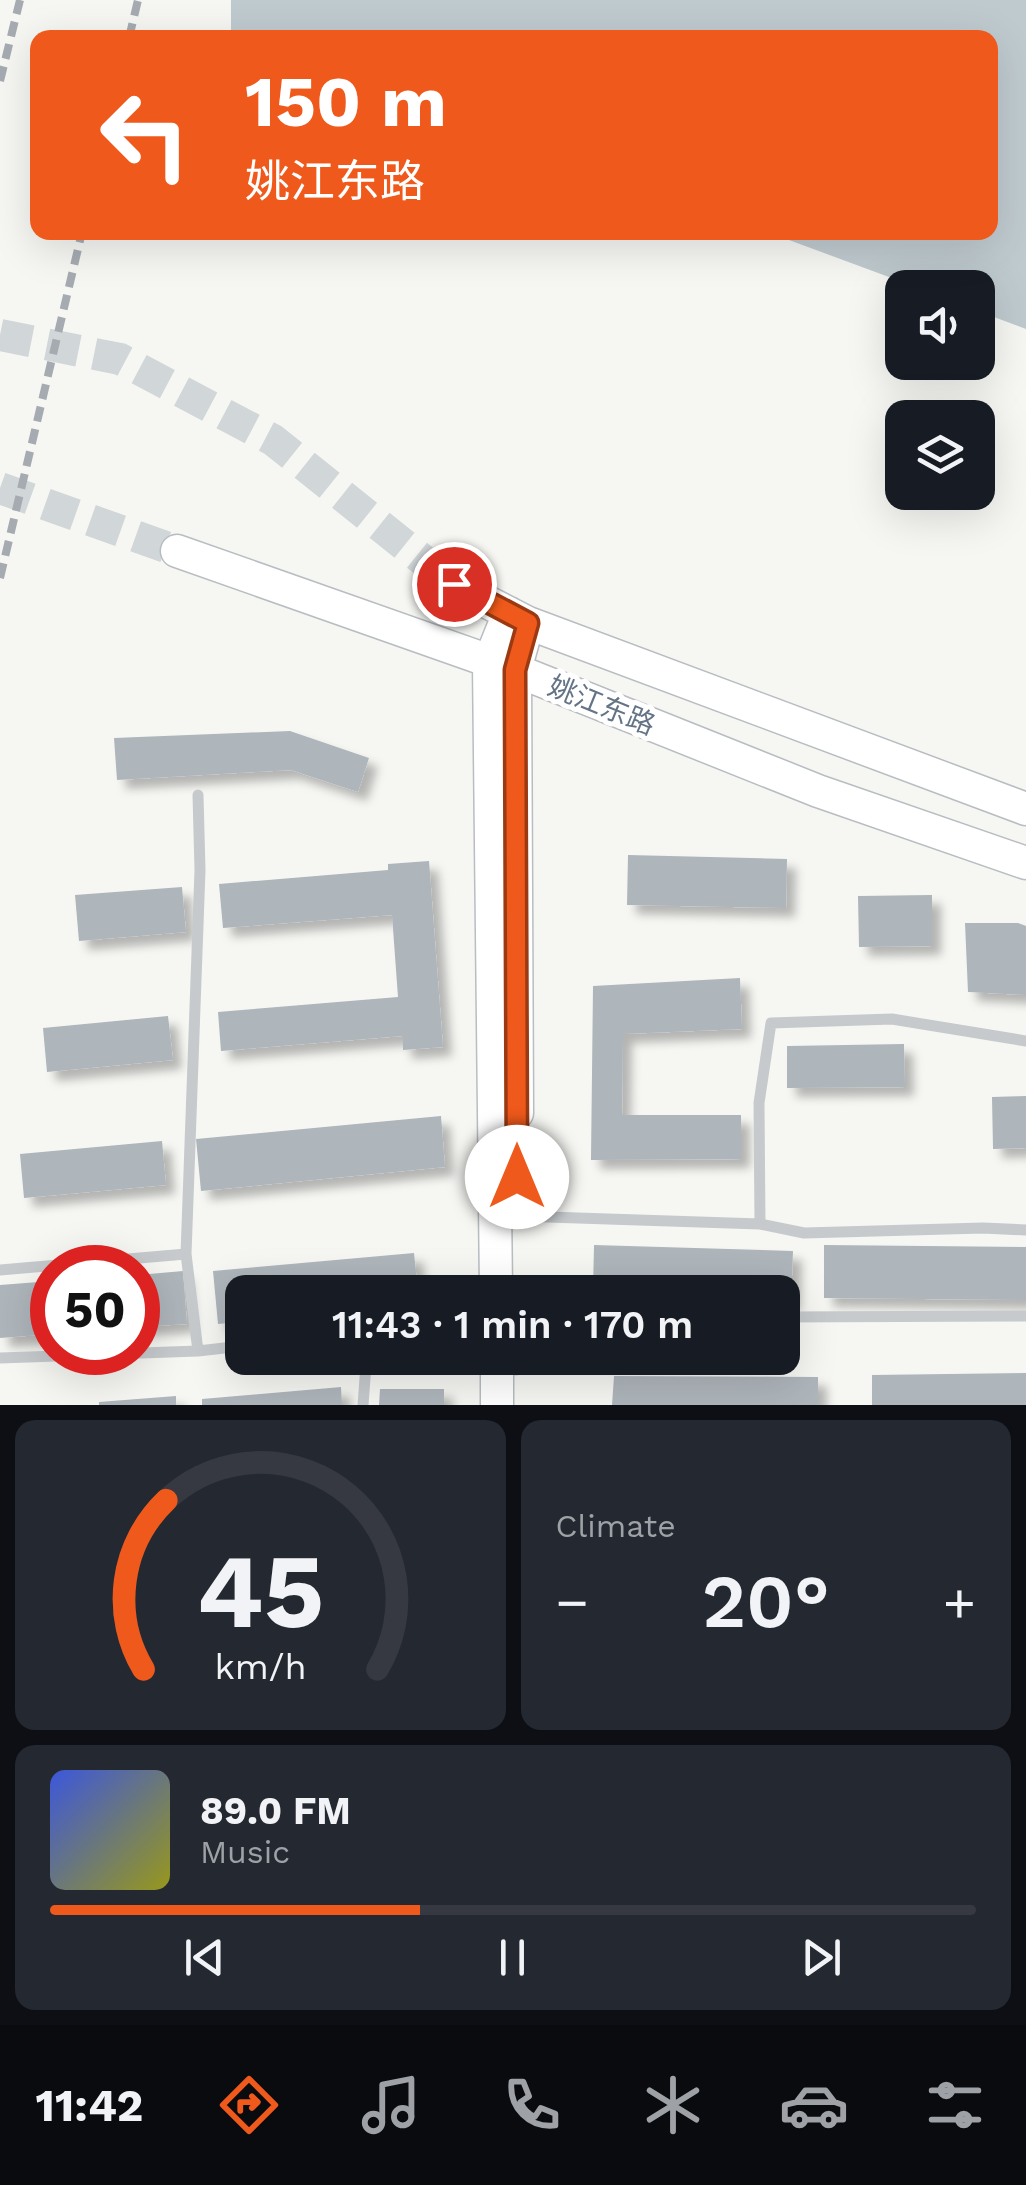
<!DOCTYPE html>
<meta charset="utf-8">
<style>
body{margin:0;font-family:"Work Sans","Noto Sans SC",sans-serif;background:#242831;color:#f1f3f6;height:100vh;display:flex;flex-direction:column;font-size:38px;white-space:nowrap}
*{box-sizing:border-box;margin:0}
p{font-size:32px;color:#9ea1a6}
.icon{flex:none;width:55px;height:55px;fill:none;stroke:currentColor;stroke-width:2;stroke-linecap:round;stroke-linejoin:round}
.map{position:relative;height:1405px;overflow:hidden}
.sheet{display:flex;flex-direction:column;gap:15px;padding:15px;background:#0d0f14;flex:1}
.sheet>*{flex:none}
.top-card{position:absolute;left:30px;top:30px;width:968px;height:210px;border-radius:20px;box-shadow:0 10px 40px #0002;background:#ef591b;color:#fff;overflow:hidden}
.fabs{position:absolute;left:885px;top:270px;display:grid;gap:20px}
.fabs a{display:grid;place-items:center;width:110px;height:110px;border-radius:20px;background:#171b24;box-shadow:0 10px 40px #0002;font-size:50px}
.speed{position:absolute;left:30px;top:1245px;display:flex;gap:20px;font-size:50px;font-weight:700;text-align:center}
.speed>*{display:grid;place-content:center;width:130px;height:130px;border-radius:50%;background:#171b24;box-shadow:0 10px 40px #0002;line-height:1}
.speed .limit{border:15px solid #d22;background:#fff;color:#111}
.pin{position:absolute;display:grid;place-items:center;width:85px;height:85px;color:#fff;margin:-42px;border:5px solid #fff;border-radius:50%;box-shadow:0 2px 10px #0007}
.me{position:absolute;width:110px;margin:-55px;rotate:0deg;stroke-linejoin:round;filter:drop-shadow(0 0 8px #0008)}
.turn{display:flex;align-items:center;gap:35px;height:210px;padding:0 50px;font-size:45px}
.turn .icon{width:130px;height:130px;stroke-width:2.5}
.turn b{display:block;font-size:70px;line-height:85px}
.big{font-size:75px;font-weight:600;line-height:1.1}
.sheet .tile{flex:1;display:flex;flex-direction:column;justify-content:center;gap:15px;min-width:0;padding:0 35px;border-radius:20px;background:#242831}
.sheet .dial{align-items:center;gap:0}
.dial svg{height:260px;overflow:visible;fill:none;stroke:#363941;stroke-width:7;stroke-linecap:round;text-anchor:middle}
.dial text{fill:#f1f3f6;stroke:none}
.song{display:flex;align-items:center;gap:30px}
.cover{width:120px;height:120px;border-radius:15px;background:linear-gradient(135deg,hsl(230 70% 55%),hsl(60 70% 35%))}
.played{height:10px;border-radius:5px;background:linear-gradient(90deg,#ef591b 40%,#363941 40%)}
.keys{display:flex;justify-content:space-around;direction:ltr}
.heat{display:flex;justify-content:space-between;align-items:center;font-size:55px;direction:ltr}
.sheet .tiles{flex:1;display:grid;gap:15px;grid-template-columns:1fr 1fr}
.tile:last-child{grid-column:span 2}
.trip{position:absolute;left:225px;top:1275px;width:575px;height:100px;border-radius:20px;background:#171b24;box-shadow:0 10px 40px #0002;font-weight:600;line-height:100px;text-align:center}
.menu{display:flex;height:160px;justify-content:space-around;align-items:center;background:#090b0e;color:#9ea1a6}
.menu .icon{width:70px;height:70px}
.menu .current{color:#ef591b}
.menu b{font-size:45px;color:#f1f3f6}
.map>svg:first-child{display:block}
.water{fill:#bfcacf}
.building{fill:#aeb5bb;filter:url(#shadow)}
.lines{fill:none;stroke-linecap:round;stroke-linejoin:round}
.secondary-tunnel{stroke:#d1d6d8;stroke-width:32;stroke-dasharray:32 16;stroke-linecap:butt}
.secondary-casing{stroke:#b8bdc2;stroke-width:35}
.service{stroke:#c6cacd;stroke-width:11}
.secondary{stroke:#fff;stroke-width:32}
.rail{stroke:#a6abb2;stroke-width:8;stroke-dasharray:15 8;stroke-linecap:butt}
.route-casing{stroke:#9b3a12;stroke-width:25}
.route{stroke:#ef591b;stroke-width:18}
.labels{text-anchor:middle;stroke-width:10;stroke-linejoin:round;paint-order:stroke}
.street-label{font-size:28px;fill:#637486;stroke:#fff}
</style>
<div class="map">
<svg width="1026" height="1405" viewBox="0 0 1026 1405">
<defs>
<filter id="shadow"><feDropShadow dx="9" dy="9" stdDeviation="5" flood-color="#0004"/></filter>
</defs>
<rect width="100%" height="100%" fill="#f6f7f3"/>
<path class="water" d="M231,0h795v329l-48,-18v-23l-62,-1 -146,-54 220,-1v-194h-759z"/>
<path class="building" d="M290,731l79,27 -11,34 -67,-22 -174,10 -3,-42z
M628,855l159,4 -1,49 -159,-3z
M429,861l14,186 -40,3 -1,-14 -181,15 -3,-39 180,-15 -6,-82 -169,13 -4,-44 169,-14v-6z
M182,887l4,45 -107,9 -4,-46z
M932,895v51l-73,1 -1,-51z
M965,923h53l8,3v69l-58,-3z
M740,978l2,51 -119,5 -1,81h119v44l-150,1 2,-174z
M168,1016l5,44 -126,12 -4,-44z
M904,1044l1,43 -118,1v-42z
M1026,1096v52l-33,1 -1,-52z
M441,1116l4,51 -244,24 -5,-52z
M162,1141l4,44 -142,13 -4,-44z
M594,1245l199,6 -2,51h-9v-10h-189z
M824,1245l202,2v53l-202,-2z
M414,1253l4,39h-176v30l-24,2 -5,-53z
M183,1271l4,53 -49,3v-52z
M52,1281v53l-52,4v-53z
M1026,1373v32h-154v-30z
M614,1376l204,1v28h-206z
M341,1387l1,18h-140v-6z
M380,1389h64v16h-65z
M176,1396v9h-77v-3z"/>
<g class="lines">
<path class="secondary-tunnel" d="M0,335l120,24 153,81 181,145
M0,488l177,63"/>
<g class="secondary-casing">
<path id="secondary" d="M177,551l338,119 303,121 208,72
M454,585l74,38 498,186
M517,1113l-2,-443 13,-47
M496,1292l-7,-629 20,-50
M497,1358v47"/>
</g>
<path class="service" d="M517,1216l243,8 -1,-121 12,-80 121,-4 134,22
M760,1224l44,9 179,-5 43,2
M186,1254l14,-384 -2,-75
M0,1270l186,-16 12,97 -198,7
M782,1317l244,-1
M198,1351l44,-5
M363,1405l3,-40 151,5"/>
<use href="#secondary" class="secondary"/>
<path class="rail" d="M129,38l9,-38
M0,81l20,-81
M0,578l82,-346"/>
</g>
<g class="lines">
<g class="route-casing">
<path id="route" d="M454,584l74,39 -13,47 2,507"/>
</g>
<use href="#route" class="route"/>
</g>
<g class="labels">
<g class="street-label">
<text transform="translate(602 705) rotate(22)" y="10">姚江东路</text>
</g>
</g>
</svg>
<div class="fabs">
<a><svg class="icon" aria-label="sound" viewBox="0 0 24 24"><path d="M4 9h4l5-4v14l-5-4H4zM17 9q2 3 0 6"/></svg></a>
<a><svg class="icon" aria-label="layers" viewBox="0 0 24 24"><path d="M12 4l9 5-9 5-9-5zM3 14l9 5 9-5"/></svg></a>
</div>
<div class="speed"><div class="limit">50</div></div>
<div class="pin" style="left:454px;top:584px;background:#d93025"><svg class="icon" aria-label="arrive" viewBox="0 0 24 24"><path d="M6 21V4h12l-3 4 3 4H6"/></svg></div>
<svg class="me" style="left:517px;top:1177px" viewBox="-20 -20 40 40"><circle r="19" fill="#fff"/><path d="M0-13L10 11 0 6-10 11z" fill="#ef591b"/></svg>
<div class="trip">11:43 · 1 min · 170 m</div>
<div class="top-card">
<div class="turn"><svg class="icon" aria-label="left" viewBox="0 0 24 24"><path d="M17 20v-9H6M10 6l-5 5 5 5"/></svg><div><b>150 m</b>姚江东路</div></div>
</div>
</div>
<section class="sheet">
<div class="tiles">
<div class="tile dial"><svg viewBox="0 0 100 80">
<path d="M14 69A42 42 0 1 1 86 69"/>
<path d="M14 69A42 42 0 0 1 21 17" stroke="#ef591b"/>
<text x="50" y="56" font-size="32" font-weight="700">45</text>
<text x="50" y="72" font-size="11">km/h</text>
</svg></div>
<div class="tile"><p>Climate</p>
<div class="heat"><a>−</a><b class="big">20°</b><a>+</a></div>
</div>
<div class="tile">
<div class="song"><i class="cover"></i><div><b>89.0 FM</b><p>Music</p></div></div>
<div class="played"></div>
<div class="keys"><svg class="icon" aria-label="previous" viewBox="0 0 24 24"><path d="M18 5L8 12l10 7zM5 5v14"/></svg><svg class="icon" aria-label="pause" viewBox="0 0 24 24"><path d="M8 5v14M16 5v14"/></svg><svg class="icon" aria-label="next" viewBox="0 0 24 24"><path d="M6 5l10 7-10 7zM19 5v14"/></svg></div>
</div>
</div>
</section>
<nav class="menu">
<b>11:42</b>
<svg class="icon current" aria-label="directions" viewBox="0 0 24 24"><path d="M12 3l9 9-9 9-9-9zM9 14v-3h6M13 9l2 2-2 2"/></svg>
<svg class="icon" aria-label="music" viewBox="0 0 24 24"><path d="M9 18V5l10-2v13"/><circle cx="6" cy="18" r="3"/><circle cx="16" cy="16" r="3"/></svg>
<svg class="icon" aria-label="phone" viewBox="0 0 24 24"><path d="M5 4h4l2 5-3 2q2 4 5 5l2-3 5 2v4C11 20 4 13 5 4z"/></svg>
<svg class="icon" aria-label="climate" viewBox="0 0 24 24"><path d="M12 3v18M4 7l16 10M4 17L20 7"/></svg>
<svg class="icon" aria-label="car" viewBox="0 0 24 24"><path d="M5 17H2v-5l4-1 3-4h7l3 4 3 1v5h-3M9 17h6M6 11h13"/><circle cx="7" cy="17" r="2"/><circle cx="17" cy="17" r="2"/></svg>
<svg class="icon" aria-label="filters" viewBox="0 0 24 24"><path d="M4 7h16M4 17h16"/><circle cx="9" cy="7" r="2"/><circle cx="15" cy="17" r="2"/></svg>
</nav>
